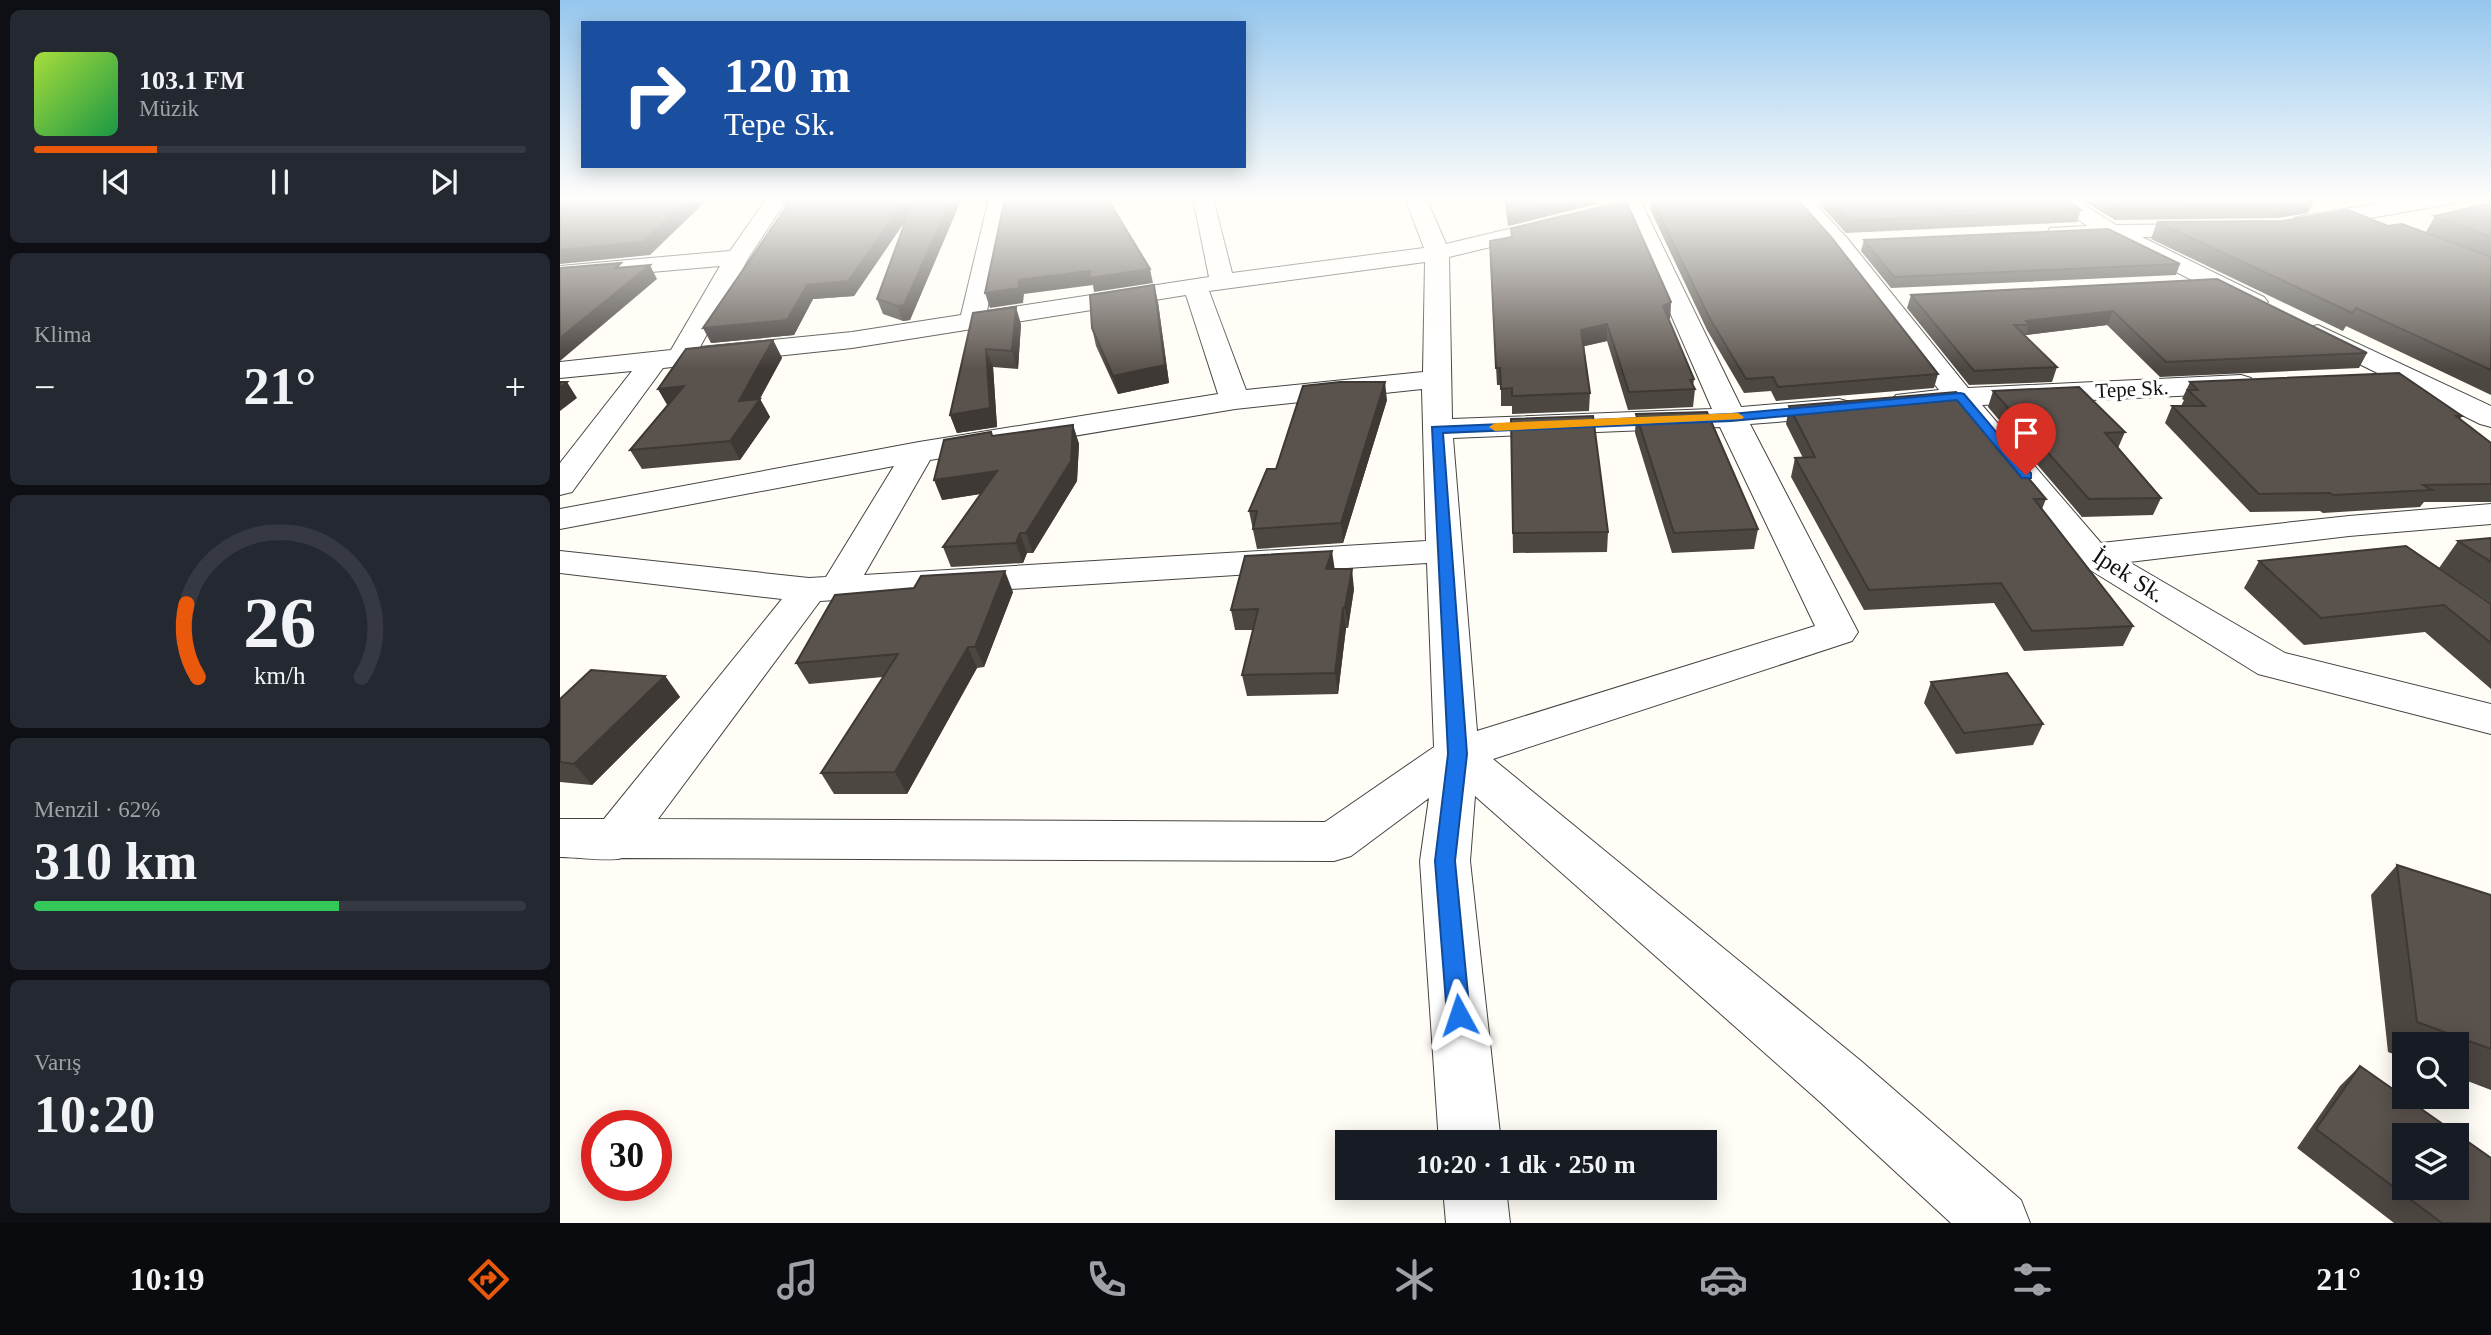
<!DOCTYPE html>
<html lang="tr">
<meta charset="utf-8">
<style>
body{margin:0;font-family:"Times New Roman",serif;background:#242831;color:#f1f3f6;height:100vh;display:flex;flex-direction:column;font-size:26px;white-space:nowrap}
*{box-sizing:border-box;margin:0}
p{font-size:23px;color:#9ea1a6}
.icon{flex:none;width:38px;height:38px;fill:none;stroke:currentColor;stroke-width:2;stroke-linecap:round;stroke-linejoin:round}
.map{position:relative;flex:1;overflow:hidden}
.sheet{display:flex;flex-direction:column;gap:10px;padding:10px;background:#0d0f14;width:560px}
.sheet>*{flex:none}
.top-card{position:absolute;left:21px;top:21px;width:665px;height:147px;border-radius:0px;box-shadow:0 4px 18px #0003;background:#1a4fa0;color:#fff;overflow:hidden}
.fabs{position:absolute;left:1832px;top:1032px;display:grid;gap:14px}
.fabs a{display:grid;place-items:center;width:77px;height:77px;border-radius:0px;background:#171b24;box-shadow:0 4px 18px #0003;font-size:35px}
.speed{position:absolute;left:21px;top:1110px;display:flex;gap:14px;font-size:35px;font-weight:700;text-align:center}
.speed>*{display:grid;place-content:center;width:91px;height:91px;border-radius:50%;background:#171b24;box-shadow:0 4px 18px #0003;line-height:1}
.speed .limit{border:10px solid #d22;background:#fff;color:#111}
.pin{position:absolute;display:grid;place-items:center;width:60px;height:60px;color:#fff;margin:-72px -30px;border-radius:50% 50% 50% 0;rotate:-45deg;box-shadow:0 0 7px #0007}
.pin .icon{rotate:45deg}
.me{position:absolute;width:77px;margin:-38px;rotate:355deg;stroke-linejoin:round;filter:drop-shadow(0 0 5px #0008)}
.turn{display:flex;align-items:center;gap:24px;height:147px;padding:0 28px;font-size:32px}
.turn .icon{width:91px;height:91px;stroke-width:2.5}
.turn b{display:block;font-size:49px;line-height:60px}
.big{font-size:52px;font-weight:700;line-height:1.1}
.sheet .tile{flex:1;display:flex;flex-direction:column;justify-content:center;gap:10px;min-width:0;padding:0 24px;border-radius:10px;background:#242831}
.sheet .dial{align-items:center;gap:0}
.dial svg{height:182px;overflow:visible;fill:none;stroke:#363941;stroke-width:7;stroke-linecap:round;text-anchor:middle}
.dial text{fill:#f1f3f6;stroke:none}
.song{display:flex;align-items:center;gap:21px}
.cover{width:84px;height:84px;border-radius:10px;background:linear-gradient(135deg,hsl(80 70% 55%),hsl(140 70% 35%))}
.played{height:7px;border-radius:4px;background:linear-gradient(90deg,#ea580c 25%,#363941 25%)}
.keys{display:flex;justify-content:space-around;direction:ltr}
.heat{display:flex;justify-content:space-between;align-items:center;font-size:38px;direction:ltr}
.charge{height:10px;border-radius:5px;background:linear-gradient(90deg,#34c759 62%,#363941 0)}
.trip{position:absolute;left:775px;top:1130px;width:382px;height:70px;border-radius:0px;background:#171b24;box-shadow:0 4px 18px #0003;font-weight:700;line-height:70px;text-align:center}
.dock{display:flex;height:112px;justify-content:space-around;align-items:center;background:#090b0e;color:#9ea1a6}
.dock .icon{width:49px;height:49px}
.dock .active{color:#ea580c}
.dock b{font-size:32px;color:#f1f3f6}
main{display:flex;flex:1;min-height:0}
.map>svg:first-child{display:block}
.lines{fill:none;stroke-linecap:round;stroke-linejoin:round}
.minor-casing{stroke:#444;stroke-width:2}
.minor{fill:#fff;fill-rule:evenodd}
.wall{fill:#4d4742}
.shaded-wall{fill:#3f3936}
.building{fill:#5a524d;stroke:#3f3936;stroke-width:2;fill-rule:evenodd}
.route{fill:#1a73e8;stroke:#114b97;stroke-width:2}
.slow{fill:#f59e0b}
.labels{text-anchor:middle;stroke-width:7;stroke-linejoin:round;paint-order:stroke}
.far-street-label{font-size:21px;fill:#111;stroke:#fff}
.street-label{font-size:24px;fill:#111;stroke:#fff}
</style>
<main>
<section class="sheet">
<div class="tile">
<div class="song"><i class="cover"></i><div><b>103.1 FM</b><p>Müzik</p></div></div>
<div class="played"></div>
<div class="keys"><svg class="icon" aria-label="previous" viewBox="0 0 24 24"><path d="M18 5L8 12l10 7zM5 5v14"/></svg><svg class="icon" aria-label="pause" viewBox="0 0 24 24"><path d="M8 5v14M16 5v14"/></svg><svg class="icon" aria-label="next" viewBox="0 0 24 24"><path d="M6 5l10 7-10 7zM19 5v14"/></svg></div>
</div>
<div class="tile"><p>Klima</p>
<div class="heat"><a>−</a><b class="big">21°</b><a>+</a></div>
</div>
<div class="tile dial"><svg viewBox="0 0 100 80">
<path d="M14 69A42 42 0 1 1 86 69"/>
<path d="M14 69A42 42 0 0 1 9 37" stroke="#ea580c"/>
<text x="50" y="56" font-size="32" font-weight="700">26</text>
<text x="50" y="72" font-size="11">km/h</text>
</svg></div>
<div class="tile"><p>Menzil · 62%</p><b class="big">310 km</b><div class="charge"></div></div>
<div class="tile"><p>Varış</p><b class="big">10:20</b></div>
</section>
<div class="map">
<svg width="1931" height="1223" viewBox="0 0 1931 1223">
<rect width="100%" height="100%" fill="#fffdf5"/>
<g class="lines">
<g class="minor-casing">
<path id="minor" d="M207,198h21l-39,59 -49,90 152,-15 109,-17 28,-117h20l-22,113 222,-34 -16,-79h20l19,75 192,-25 -19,-50h21l20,46 116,-28 8,2 3,5 -3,5 -121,29 3,162 260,-10 -88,-202 -6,-9h21l102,209 98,-8 11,3 4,6 -4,6 -11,3 -89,7 108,208 -6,9 -359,118 368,302 160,139 9,23h-79l-132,-122 -344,-305 -5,65 31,282h-62l-19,-282 9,-63 -78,58 -17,5 -712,-3c-11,4 -47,-1 -62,-1v-38h44l178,-220 -222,-26v-22l249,27 17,-1 68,-111 -334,63v-20l359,-67 299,-48 -32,-99 -334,53 -189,20 -91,124 -12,3v-32l72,-92 -72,7v-16l111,-12 49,-84 -160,14v-14l170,-15zM865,262l-2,110 -177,18 -37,-99zM862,389l4,152 -562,34 66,-115 305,-51zM1160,427l95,199 -338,105 -24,-293zM867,563l7,184 -109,75 -667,-3 162,-218z
M1228,198h22l37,40 121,150 273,-13 10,3 4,6 -4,6 -10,3 -259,12 119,138 248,-27 142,-12v20l-142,12 -220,26 156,91 206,51v30l-233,-60 -179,-111 -127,-157 -46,4 -10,-3 -5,-6 5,-6 43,-5 -108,-142z
M1489,198h25l42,27 100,-1 3,5 -3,5 -8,2 -66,1 122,60 4,5 -4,5 -9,3 -9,-3 -138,-69h-58l-3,-5 3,-5 37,-2z
M1851,198h48l-3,4 -7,2 -146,26 -8,-2 -3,-5 3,-5 8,-2z
M1758,325l173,81v21l-11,-3 -171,-85 -4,-6 4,-6z
M883,1188h63l4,35h-64z"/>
</g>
<use href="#minor" class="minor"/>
</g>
<path class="wall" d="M402,198l-52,122 -7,1 -20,-7 -6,-15 29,-79 -52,76 -41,3 -19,36 -83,8 75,-135 -2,-5z
M944,198h92v6l-88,22z
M1091,198l287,176 -4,14 -158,13 -5,-10 -27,2 -37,-63 -57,-121z
M1254,198h250l17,12 -4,12 -231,11z
M1519,198h227l2,15 -32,5 -161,2z
M1931,203v192l-145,-69 -3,5 -192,-92 6,-17 231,4 38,6 9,-16z
M951,229l160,73 -1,16 -1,1 25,60 -1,8 2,2 -2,18 -65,3 -21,-69 -23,5 6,47 -1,18 -77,3v-8h-11v-21h-4l-7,-128 21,-20z
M1304,240l316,24 -4,11 -285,13 -30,-37z
M1657,279l150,74 -8,15 -199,9 -53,-52 -81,10 -1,1 32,31 -5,15 -83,3 -62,-77 4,-13z
M598,302l11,81 -51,11 -22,-48 -4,-18z
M413,313l48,11 -3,45 -25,-2 4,60 -40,6 -7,-18z
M213,340l9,18 -22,41 10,18 -30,43 -98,9 -12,-19 38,-44 -10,-17z
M1630,382l272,34 -2,3 31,24v59h-67l-4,5 -97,6 -3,-2 -70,1 -85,-89 7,-17h9l3,-6 -2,-1z
M1433,391l132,41 -7,16 43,50 -8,17 -71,2 -94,-110z
M827,400l-44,143 -86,6 -8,-38 27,-42z
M1229,406l257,93 -4,10 91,117 -10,20 -99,5 -30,-48 -130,7 -73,-133 4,-19h8l-17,-34z
M1076,414l122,115 -4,20 -82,4 -37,-120z
M951,419l97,113 -1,20 -94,1z
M513,425l6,19 -2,37 -44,72h-6l-4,10 -72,4 -8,-20 38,-53 -39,6 51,-64z
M1931,538v65l-52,-35 19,-27z
M1699,561l232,43v85l-66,-57 -121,13 -60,-57z
M774,569l20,20 -6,39h-2l-8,66 -91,2 -5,-21 11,-45h-18l-4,-20z
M453,592l-29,75 -7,1 -70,126h-73l-13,-21 62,-96 -74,7 -13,-21z
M105,676l15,21 -88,88 -32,-3v-83z
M1371,682l112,42 -10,21 -77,9 -32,-51z
M1837,865l94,30v195l-34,-13v-32h-53v13l-16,-6 -17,-157z
M1800,1066l131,157h-97l-97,-75 43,-62z"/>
<path class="shaded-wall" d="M129,198h14l2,4 -55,53 -90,9v-14z
M347,198h10l1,4 -64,94 -41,3 -19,36 -83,8 -8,-15z
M392,198h10l-52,122 -7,1 -6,-15z
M1019,198h17v6l-88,22v-11z
M1754,201l-6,12 -32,5 5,-11z
M90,265l7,14 -97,82v-23z
M590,269l3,14 -59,9 -1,-7 -69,9 -1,9 -33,5 -5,-15 34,-13 71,-9z
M594,285l4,17 11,81 -51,11 -5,-18z
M1111,302l-1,16 -8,4 1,-16z
M456,307l5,17 -3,45 -6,-18z
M1553,311l-6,14 -81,10 3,-10 -3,-4z
M1047,324v17l-26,6v-17z
M213,340l9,18 -24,43 2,-2 10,18 -30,43 -10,-19 9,-40z
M426,349l7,18 4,60 -40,6 -7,-18z
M7,382l10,16 -17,13v-23z
M825,382l2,18 -44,143 -2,-20z
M124,386l-15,22 -11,-19z
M513,425l6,19 -2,37 -44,72 -7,-20z
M437,471l7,19 -62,10 -8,-20z
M460,533l7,20 -4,10 -7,-20z
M772,551l3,20 -9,-2z
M792,569l2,20 -6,39 -3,-21z
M445,571l8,21 -29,75 -9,-20z
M783,608l3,20 -8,66 -3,-21z
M408,647l9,21 -70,126 -12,-22z
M105,676l15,21 -88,88 -18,-21z"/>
<path class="building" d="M24,198h105l-46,44 -83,8v-50z
M228,198h119l-59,83 -41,4 -20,35 -84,8 84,-122 -3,-3z
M354,198h38l-48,107 -7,1 -20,-7z
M445,198h102l43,71 -60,9v-7l-71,9v8l-34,5z
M945,198h74l-71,17z
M1091,198h145l35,39 107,137 -160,13 -5,-10 -27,2 -37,-62z
M1266,198h238l17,12 -233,11z
M1542,198h204l8,3 -33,6 -162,2z
M1066,201l45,101 -8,4 31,73 -4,1 5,9 -66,3 -22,-68 -26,6 9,63 -78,3v-8l-11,1 -1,-21h-4l-6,-127 22,-4 -1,-8z
M1931,203v34l-56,-21z
M1788,210l40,16 14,-2 89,33v113l-135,-62 -4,5 -195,-91 126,-1z
M1548,229l72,35 -286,13 -30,-37z
M61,263l-5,5 34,-3 -90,73v-70z
M1657,279l150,74 -201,9 -53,-51 -87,10 3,4h-15l43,42 -83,4 -63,-76z
M594,285l11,80 -52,11 -21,-48 -2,-33z
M456,307l-4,44 -26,-2 4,59 -40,7 23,-102z
M213,340l-34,61 21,-2 -30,42 -100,9 54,-64 -26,3 28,-40z
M1839,373l63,43h-6l35,27v41l-68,1 9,5 -99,5 -3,-2 -71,1 -87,-88h33l-17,-16h10l-8,-8z
M0,382h7l-7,6z
M780,382h45l-44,141 -88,6 4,-18h-8l18,-42h9l27,-83z
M1519,387l46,45 -20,1 56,65 -72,1 -96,-108z
M1396,392l90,107h-12l99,127 -101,5 -31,-48 -132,7 -74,-132 20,-1 -26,-51z
M1147,412l51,117 -84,4 -38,-119z
M1033,416l15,116 -95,1 -2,-114z
M513,425l-2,36 -45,72h-6l-4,10 -73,4 54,-76 -63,9 10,-40 47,-8 1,4z
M1931,538v24l-33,-21z
M1846,546l85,58v39l-47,-38 -123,13 -62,-57z
M772,551l-6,18h26l-7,38 -2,1 -8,65 -93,2 16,-66 -27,1 14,-54z
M445,571l-30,76h-7l-73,125 -74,1 77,-119 -102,9 39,-68 79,-7 7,-12z
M31,670l74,6 -91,88 -14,-2v-63z
M1447,673l36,51 -79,9 -33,-51z
M1837,865l94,30v154l-74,-27z
M1800,1066l131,92v65h-49l-126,-94zM1844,1136h53v52h-53z"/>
<linearGradient id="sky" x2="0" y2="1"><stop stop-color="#95c6ee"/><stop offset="0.54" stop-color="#fffefa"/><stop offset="1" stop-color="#fffefa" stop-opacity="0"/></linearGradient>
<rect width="1931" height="369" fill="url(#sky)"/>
<path class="route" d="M1400,393l4,1 67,79v5h-9l-65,-78 -226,21 -288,12 24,321 -12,107 15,154 -3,7 -8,4 -8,-4 -4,-7 -12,-154 13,-107 -16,-327 299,-13z"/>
<path class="slow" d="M1178,413l6,4 -2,2 -247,12 -6,-4 6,-4z"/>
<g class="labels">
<g class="far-street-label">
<text transform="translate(1572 389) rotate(-3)" y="7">Tepe Sk.</text>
</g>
<g class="street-label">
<text transform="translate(1569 575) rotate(33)" y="8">İpek Sk.</text>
</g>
</g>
</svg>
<div class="fabs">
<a><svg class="icon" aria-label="search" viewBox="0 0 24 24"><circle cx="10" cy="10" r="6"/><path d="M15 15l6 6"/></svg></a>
<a><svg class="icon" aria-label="layers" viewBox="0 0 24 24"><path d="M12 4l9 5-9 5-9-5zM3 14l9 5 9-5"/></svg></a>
</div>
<div class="speed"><div class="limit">30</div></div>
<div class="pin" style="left:1466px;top:475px;background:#d93025"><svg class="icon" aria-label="arrive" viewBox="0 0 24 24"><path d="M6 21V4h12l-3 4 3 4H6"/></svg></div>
<svg class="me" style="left:899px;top:1015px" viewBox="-20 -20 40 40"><path d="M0-17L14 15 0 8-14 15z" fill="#1a73e8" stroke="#fff" stroke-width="4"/></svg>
<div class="trip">10:20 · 1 dk · 250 m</div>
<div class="top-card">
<div class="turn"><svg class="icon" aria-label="right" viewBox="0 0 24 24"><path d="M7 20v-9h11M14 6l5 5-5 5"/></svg><div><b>120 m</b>Tepe Sk.</div></div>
</div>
</div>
</main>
<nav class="dock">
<b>10:19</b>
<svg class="icon active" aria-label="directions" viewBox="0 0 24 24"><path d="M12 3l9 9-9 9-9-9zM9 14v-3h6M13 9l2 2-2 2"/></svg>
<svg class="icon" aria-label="music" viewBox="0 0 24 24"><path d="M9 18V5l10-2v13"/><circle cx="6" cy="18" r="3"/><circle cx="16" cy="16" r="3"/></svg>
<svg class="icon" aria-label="phone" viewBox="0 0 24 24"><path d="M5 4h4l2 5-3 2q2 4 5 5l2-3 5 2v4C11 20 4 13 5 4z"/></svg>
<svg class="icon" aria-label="climate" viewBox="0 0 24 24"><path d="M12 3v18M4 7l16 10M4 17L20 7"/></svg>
<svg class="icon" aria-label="car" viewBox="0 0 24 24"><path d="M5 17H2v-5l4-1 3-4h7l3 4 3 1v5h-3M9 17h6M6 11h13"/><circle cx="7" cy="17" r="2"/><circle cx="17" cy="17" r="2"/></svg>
<svg class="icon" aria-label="filters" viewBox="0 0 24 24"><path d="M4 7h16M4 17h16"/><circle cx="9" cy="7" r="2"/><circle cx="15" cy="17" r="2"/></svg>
<b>21°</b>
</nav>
